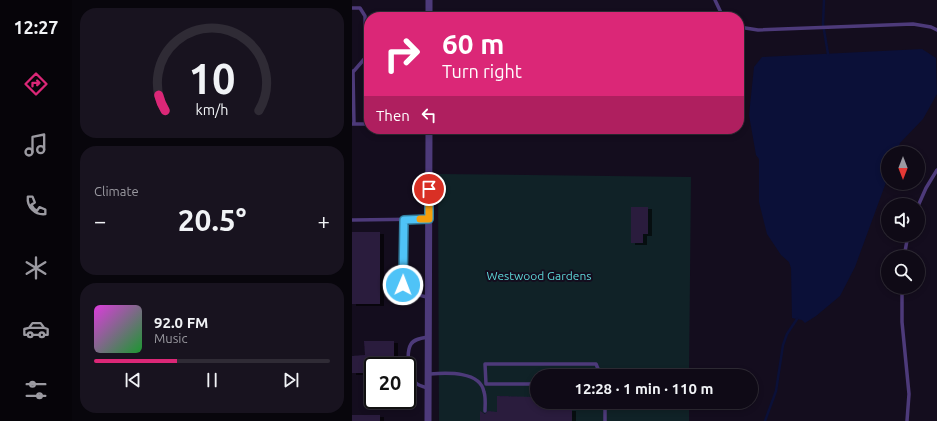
<!DOCTYPE html>
<meta charset="utf-8">
<style>
body{margin:0;font-family:Ubuntu,sans-serif;background:#18131f;color:#f1f3f6;height:100vh;display:flex;flex-direction:column;font-size:15px;white-space:nowrap}
*{box-sizing:border-box;margin:0}
p{font-size:13px;color:#9b9aa1}
.icon{flex:none;width:22px;height:22px;fill:none;stroke:currentColor;stroke-width:2;stroke-linecap:round;stroke-linejoin:round}
.map{position:relative;flex:1;overflow:hidden}
.side{display:flex;flex-direction:column;gap:8px;padding:8px;background:#08060c;width:280px}
.side>*{flex:none}
.guide{position:absolute;left:12px;top:12px;width:380px;height:122px;border-radius:16px;box-shadow:0 2px 6px #0003,0 0 0 1px #2f2b35;background:#db2777;color:#fff;overflow:hidden}
.needle{width:26px;rotate:180deg}
.fabs{position:absolute;left:529px;top:146px;display:grid;gap:8px}
.fabs a{display:grid;place-items:center;width:44px;height:44px;border-radius:50%;background:#0f0a16;box-shadow:0 2px 6px #0003,0 0 0 1px #2f2b35;font-size:20px}
.speed{position:absolute;left:12px;top:357px;display:flex;gap:8px;font-size:20px;font-weight:700;text-align:center}
.speed>*{display:grid;place-content:center;width:52px;height:52px;border-radius:50%;background:#0f0a16;box-shadow:0 2px 6px #0003,0 0 0 1px #2f2b35;line-height:1}
.speed .limit{border:2px solid #111;border-radius:6px;background:#fff;color:#111}
.pin{position:absolute;display:grid;place-items:center;width:34px;height:34px;color:#fff;margin:-17px;border:2px solid #fff;border-radius:50%;box-shadow:0 1px 4px #0007}
.me{position:absolute;width:44px;margin:-22px;rotate:1deg;stroke-linejoin:round;filter:drop-shadow(0 0 3px #0008)}
.turn{display:flex;align-items:center;gap:14px;height:84px;padding:0 12px;font-size:18px}
.turn .icon{width:52px;height:52px;stroke-width:2.5}
.turn b{display:block;font-size:28px;line-height:34px}
.then{display:flex;align-items:center;height:38px;padding:0 12px;background:#0003;gap:8px;font-size:15px}
.big{font-size:30px;font-weight:700;line-height:1.1}
.side .tile{flex:1;display:flex;flex-direction:column;justify-content:center;gap:6px;min-width:0;padding:0 14px;border-radius:16px;background:#18131f}
.side .dial{align-items:center;gap:0}
.dial svg{height:104px;overflow:visible;fill:none;stroke:#2f2b35;stroke-width:7;stroke-linecap:round;text-anchor:middle}
.dial text{fill:#f1f3f6;stroke:none}
.song{display:flex;align-items:center;gap:12px}
.cover{width:48px;height:48px;border-radius:6px;background:linear-gradient(135deg,hsl(300 70% 55%),hsl(130 70% 35%))}
.played{height:4px;border-radius:2px;background:linear-gradient(90deg,#db2777 35%,#2f2b35 35%)}
.keys{display:flex;justify-content:space-around;direction:ltr}
.heat{display:flex;justify-content:space-between;align-items:center;font-size:22px;direction:ltr}
.trip{position:absolute;left:178px;top:369px;width:228px;height:40px;border-radius:20px;background:#0f0a16;box-shadow:0 2px 6px #0003,0 0 0 1px #2f2b35;font-weight:700;line-height:40px;text-align:center}
main{display:flex;flex:1;min-height:0}
.menu{display:flex;flex-direction:column;width:72px;justify-content:space-around;align-items:center;background:#060409;color:#9b9aa1}
.menu .icon{width:28px;height:28px}
.menu .on{color:#db2777}
.menu b{font-size:18px;color:#f1f3f6}
.map>svg:first-child{display:block}
.green{fill:#102227}
.water{fill:#0b1038}
.lines{fill:none;stroke-linecap:round;stroke-linejoin:round}
.stream{stroke:#0b1038;stroke-width:2.5}
.building{fill:#2a1a3e;filter:url(#shadow)}
.service{stroke:#4d3a7a;stroke-width:3.5}
.minor{stroke:#4d3a7a;stroke-width:7}
.route-casing{stroke:#337fa1;stroke-width:10}
.route{stroke:#4fc3f7;stroke-width:7}
.slow{stroke:#f59e0b;stroke-width:7}
.labels{text-anchor:middle;stroke-width:4;stroke-linejoin:round;paint-order:stroke}
.park-label{font-size:12px;fill:#5dd6d7;stroke:#140d1e}
</style>
<main>
<nav class="menu">
<b>12:27</b>
<svg class="icon on" aria-label="directions" viewBox="0 0 24 24"><path d="M12 3l9 9-9 9-9-9zM9 14v-3h6M13 9l2 2-2 2"/></svg>
<svg class="icon" aria-label="music" viewBox="0 0 24 24"><path d="M9 18V5l10-2v13"/><circle cx="6" cy="18" r="3"/><circle cx="16" cy="16" r="3"/></svg>
<svg class="icon" aria-label="phone" viewBox="0 0 24 24"><path d="M5 4h4l2 5-3 2q2 4 5 5l2-3 5 2v4C11 20 4 13 5 4z"/></svg>
<svg class="icon" aria-label="climate" viewBox="0 0 24 24"><path d="M12 3v18M4 7l16 10M4 17L20 7"/></svg>
<svg class="icon" aria-label="car" viewBox="0 0 24 24"><path d="M5 17H2v-5l4-1 3-4h7l3 4 3 1v5h-3M9 17h6M6 11h13"/><circle cx="7" cy="17" r="2"/><circle cx="17" cy="17" r="2"/></svg>
<svg class="icon" aria-label="filters" viewBox="0 0 24 24"><path d="M4 7h16M4 17h16"/><circle cx="9" cy="7" r="2"/><circle cx="15" cy="17" r="2"/></svg>
</nav>
<section class="side">
<div class="tile dial"><svg viewBox="0 0 100 80">
<path d="M14 69A42 42 0 1 1 86 69"/>
<path d="M14 69A42 42 0 0 1 9 57" stroke="#db2777"/>
<text x="50" y="56" font-size="32" font-weight="700">10</text>
<text x="50" y="72" font-size="11">km/h</text>
</svg></div>
<div class="tile"><p>Climate</p>
<div class="heat"><a>−</a><b class="big">20.5°</b><a>+</a></div>
</div>
<div class="tile">
<div class="song"><i class="cover"></i><div><b>92.0 FM</b><p>Music</p></div></div>
<div class="played"></div>
<div class="keys"><svg class="icon" aria-label="previous" viewBox="0 0 24 24"><path d="M18 5L8 12l10 7zM5 5v14"/></svg><svg class="icon" aria-label="pause" viewBox="0 0 24 24"><path d="M8 5v14M16 5v14"/></svg><svg class="icon" aria-label="next" viewBox="0 0 24 24"><path d="M6 5l10 7-10 7zM19 5v14"/></svg></div>
</div>
</section>
<div class="map">
<svg width="585" height="421" viewBox="0 0 585 421">
<defs>
<filter id="shadow"><feDropShadow dx="4" dy="2" stdDeviation="0" flood-color="#0009"/></filter>
</defs>
<rect width="100%" height="100%" fill="#140d1e"/>
<path class="green" d="M86,174l253,3 -2,199h-152v26h152v19h-250z"/>
<path class="water" d="M570,49l14,9 1,36 -14,25 -23,24 -3,10h-9v24l-33,90 -15,29 -24,20 -11,7 -3,-3 -10,-2 -1,-50 -2,-6 -8,-7 -14,-21 -8,-32v-43l-3,-4 -7,-40 5,-48 8,-10z"/>
<g class="lines">
<path class="stream" d="M472,0l-1,24 5,30
M413,421l11,-30 7,-46 4,-11 10,-15"/>
</g>
<path class="building" d="M279,207h17v27h-5v9h-12z
M0,232h28v72h-28z
M12,341h30v25h-21v7h-21v-17l13,-1z
M145,396l40,1v5h22v7h13v12h-92v-10l5,3 3,-3 9,1z
M0,415h28v6h-28z"/>
<g class="lines">
<path class="service" d="M363,0l8,17
M0,8h8l5,8 1,41 -13,15
M387,27l19,3 155,-6 18,3 6,3
M1,71l1,53
M0,124h17
M566,206l8,-18 11,-18
M0,220l77,-1
M52,220l-1,65c8,10 14,10 25,12
M552,257l4,-22
M550,287v35l7,72 -2,27
M76,374c17,-1 52,-4 56,18 2,6 1,13 1,19
M134,384l-1,-20h111l5,12
M134,384h51
M76,388c-4,-1 -9,-2 -12,-5 -8,-6 -10,-31 -5,-39 3,-5 11,-6 17,-7
M253,402v19"/>
<path class="minor" d="M77,17v-17
M76,421l1,-292"/>
</g>
<g class="lines">
<g class="route-casing">
<path id="route" d="M51,285l1,-65 25,-1v-30"/>
</g>
<use href="#route" class="route"/>
<path class="slow" d="M68,219h9v-15"/>
</g>
<g class="labels">
<g class="park-label">
<text x="187" y="280">Westwood Gardens</text>
</g>
</g>
</svg>
<div class="fabs">
<a><svg class="needle" viewBox="-14 -14 28 28"><path d="M0-13l5 13h-10z" fill="#e53935"/><path d="M0 13l5-13h-10z" fill="#9b9aa1"/></svg></a>
<a><svg class="icon" aria-label="sound" viewBox="0 0 24 24"><path d="M4 9h4l5-4v14l-5-4H4zM17 9q2 3 0 6"/></svg></a>
<a><svg class="icon" aria-label="search" viewBox="0 0 24 24"><circle cx="10" cy="10" r="6"/><path d="M15 15l6 6"/></svg></a>
</div>
<div class="speed"><div class="limit">20</div></div>
<div class="pin" style="left:77px;top:189px;background:#d93025"><svg class="icon" aria-label="arrive" viewBox="0 0 24 24"><path d="M6 21V4h12l-3 4 3 4H6"/></svg></div>
<svg class="me" style="left:51px;top:285px" viewBox="-20 -20 40 40"><circle r="17" fill="#4fc3f7" stroke="#fff" stroke-width="3"/><path d="M0-11L8 9 0 5-8 9z" fill="#fff"/></svg>
<div class="trip">12:28 · 1 min · 110 m</div>
<div class="guide">
<div class="turn"><svg class="icon" aria-label="right" viewBox="0 0 24 24"><path d="M7 20v-9h11M14 6l5 5-5 5"/></svg><div><b>60 m</b>Turn right</div></div>
<div class="then">Then<svg class="icon" aria-label="left" viewBox="0 0 24 24"><path d="M17 20v-9H6M10 6l-5 5 5 5"/></svg></div>
</div>
</div>
</main>
